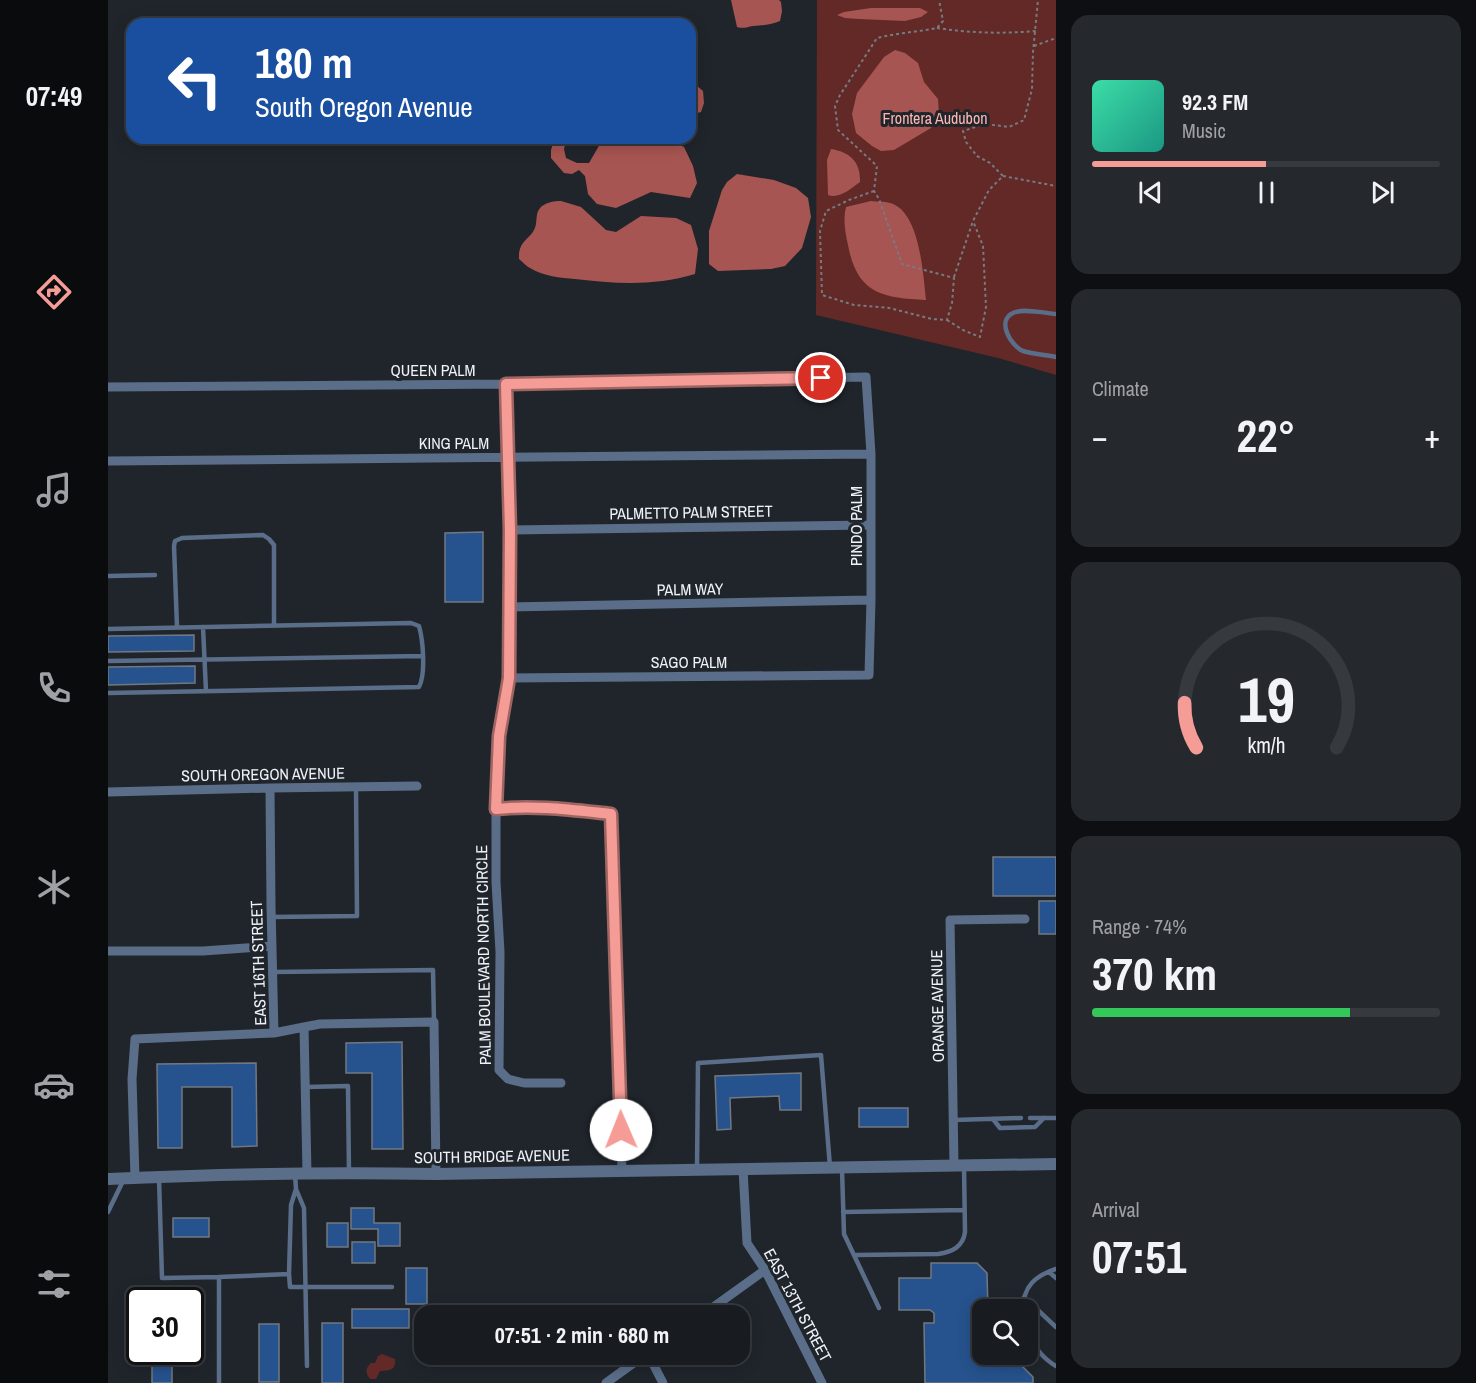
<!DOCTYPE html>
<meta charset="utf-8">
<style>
body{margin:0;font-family:"Archivo Narrow",sans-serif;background:#25292e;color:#f1f3f6;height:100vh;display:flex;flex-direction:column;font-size:22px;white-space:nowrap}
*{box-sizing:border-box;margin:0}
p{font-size:20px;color:#9fa1a5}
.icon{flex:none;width:33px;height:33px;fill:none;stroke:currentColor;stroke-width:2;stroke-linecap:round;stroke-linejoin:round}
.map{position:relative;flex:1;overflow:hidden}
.panel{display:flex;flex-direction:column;gap:15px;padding:15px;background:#0d0f12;width:420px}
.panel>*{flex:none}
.banner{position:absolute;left:18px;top:18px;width:570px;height:126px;border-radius:18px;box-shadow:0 3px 15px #0003,0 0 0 2px #363a3f;background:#1a4fa0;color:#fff;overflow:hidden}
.controls{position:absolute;left:864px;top:1299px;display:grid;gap:12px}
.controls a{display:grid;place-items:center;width:66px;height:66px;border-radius:12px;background:#181c21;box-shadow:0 3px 15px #0003,0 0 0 2px #363a3f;font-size:30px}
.speed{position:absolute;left:18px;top:1287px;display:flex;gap:12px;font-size:30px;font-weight:700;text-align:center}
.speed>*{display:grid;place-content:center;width:78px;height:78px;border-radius:50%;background:#181c21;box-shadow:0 3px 15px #0003,0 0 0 2px #363a3f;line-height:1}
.speed .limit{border:3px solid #111;border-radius:9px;background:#fff;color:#111}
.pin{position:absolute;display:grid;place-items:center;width:51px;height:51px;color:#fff;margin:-26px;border:3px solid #fff;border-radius:50%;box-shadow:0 2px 6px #0007}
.me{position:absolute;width:66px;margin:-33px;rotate:359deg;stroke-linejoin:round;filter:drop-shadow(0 0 4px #0008)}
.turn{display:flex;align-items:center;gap:21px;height:126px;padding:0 30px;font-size:27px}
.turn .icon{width:78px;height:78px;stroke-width:2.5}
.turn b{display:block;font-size:42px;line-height:51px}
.big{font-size:45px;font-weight:700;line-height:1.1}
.panel .widget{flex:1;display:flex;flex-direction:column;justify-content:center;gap:9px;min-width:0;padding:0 21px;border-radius:18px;background:#25292e}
.panel .dial{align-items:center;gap:0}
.dial svg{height:156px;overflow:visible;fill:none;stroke:#363a3f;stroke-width:7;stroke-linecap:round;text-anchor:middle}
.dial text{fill:#f1f3f6;stroke:none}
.song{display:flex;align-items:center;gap:18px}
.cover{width:72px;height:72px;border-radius:9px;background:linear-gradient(135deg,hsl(160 70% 55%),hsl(170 70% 35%))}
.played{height:6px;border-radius:3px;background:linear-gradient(90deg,#f59c96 50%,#363a3f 50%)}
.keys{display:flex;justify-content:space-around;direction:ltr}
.heat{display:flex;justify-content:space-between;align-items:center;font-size:33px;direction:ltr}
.charge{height:9px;border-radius:4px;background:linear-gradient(90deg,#34c759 74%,#363a3f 0)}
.trip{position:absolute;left:306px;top:1305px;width:336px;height:60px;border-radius:18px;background:#181c21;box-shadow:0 3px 15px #0003,0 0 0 2px #363a3f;font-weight:700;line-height:60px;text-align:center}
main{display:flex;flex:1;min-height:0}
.tabs{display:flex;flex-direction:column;width:108px;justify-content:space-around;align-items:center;background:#0a0b0d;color:#9fa1a5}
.tabs .icon{width:42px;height:42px}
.tabs .current{color:#f59c96}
.tabs b{font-size:27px;color:#f1f3f6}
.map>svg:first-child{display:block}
.green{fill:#622927}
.water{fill:#a75552}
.building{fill:#26528d;stroke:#727881;stroke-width:1.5}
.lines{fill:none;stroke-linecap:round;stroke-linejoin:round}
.path{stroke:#777b81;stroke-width:2;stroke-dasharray:3 3;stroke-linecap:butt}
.service{stroke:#5a6e89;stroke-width:4.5}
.minor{stroke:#5a6e89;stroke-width:9}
.tertiary{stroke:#5a6e89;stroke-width:12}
.route-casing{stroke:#9f6562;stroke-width:15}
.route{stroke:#f59c96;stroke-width:10}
.labels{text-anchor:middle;stroke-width:6;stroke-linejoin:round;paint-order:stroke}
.park-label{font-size:16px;fill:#fdb6b1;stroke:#20252c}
.street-label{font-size:16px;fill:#eff2f7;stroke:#20252c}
</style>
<main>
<nav class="tabs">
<b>07:49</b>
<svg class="icon current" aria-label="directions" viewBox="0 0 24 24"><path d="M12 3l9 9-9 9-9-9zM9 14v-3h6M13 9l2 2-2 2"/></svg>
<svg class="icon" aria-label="music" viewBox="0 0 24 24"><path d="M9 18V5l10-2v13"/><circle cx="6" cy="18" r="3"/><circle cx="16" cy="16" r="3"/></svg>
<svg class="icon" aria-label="phone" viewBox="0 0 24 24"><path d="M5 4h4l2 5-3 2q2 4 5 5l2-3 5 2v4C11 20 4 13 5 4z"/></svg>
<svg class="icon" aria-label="climate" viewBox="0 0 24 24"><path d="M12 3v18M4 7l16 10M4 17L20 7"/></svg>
<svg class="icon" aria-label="car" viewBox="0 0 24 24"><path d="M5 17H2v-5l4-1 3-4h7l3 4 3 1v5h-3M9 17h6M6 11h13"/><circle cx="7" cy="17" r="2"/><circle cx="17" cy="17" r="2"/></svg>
<svg class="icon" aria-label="filters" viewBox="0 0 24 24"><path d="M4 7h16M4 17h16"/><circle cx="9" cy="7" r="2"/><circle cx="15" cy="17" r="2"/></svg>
</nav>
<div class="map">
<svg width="948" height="1383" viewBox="0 0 948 1383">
<rect width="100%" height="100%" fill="#20252c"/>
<path class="green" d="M709,0h239v375l-58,-17 -182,-43z
M274,1354l13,5c1,12 -6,11 -15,12l-4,8h-6c-5,-7 -5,-10 1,-16h4l3,-7z"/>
<path class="water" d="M623,0h48l2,2 1,9 -2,10c-10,4 -16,4 -27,5 -6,1 -9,3 -16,1z
M763,8h49l8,4 -7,5 -16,4 -46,-2 -14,-1 -8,-3 7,-3z
M787,50l10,3 13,10 6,19 14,17 1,15 -8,14 -37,22 -13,1 -9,-5 -16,-13 -4,-19 5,-21 27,-36z
M582,80l13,11 1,12 -3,9 -11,3z
M447,138h12l-3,11 2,9 11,5h12l11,-19 -1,-6h67l18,9 9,19 4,17 -7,15 -39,-6 -35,16 -19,-4 -9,-10 -3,-18 -6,-6 -7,4 -8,-1 -13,-15v-8z
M723,149c19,3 30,13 29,33 -10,7 -20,17 -32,13l-1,-35z
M629,174l37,6 22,8 12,10 3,19 -9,31 -17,18 -14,3 -53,2 -9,-7v-33l13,-41 5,-8z
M453,201l20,6 25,23 10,2 25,-16 35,2 15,7 7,24 -3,25c-40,12 -78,10 -120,5 -14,-1 -32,-3 -45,-11 -4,-2 -7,-6 -11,-9 -1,-21 14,-19 17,-35 1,-7 0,-13 6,-18 6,-4 12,-5 19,-5z
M763,201c6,1 13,0 19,2 30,8 33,71 36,97 -45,-2 -69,-7 -78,-55 -3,-13 -5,-25 -2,-38z"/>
<path class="building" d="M375,532v70h-38v-69z
M86,635v16l-86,1v-16z
M87,666v17l-87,2v-18z
M885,857h63v39h-63z
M931,901h17v33h-17z
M294,1042l1,107h-31v-76h-26v-30z
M148,1063l1,83 -25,1v-60h-50v61h-24l-1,-84z
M693,1073v37h-21l-1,-14 -49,2 1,31 -14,1 -2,-54z
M751,1108h49v19h-49z
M243,1208h23v15h26v23h-22v-17h-27z
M65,1218h36v19h-36z
M219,1223h21v24h-21z
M244,1242h23v21h-23z
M823,1263h46l10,10 1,37h-6v44h21l11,11h7l12,12v6h-108l-1,-60h10v-10l-4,-3h-31v-32h32z
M298,1268h21v36h-21z
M244,1309h57v19h-57z
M214,1323h21v60h-21z
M151,1324h20v58h-20z
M44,1352h20v31h-20z"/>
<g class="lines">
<path class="path" d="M829,28c33,5 65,6 99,3
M926,46l22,-8
M845,112l13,1 19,11 24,3 15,-7 8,-31 1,-37 5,-52
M895,176l53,10
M766,191l-25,9 -23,11 -6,20 2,64 32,10 35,3 43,11 15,1 5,-17 2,-25 -52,-14 -23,-65 -5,-8 3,-25 -39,-36 -3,-24 5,-11 37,-57c20,-5 40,-6 60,-10l6,-7 -4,-21
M846,277l19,-56 16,-31 14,-14 -13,-13 -13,-7 -11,-14 -3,-11 22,-7
M839,320l16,10 17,7 6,-30 -3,-61 -10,-25"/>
<path class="service" d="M948,314c-11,-1 -33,-6 -43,-1 -17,8 -2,33 10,38 10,3 23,4 33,6
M0,576l47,-1
M69,627l-3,-81 1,-5 7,-3 81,-3 6,4 5,6v80
M95,627l3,64
M0,629l303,-6 8,3c4,14 7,48 0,61l-311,6
M0,661l314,-5
M163,917l86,-1 -1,-128
M165,972l160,-2 1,52
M198,1087l42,-1 1,87
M922,1118h26
M885,1119l7,9 35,-1 9,-9
M846,1120l67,-2
M589,1169l1,-106 123,-8 9,112
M734,1169l2,65 35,74
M187,1175l1,14 8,19 3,158
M51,1178l3,100 57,-1v106
M188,1189l-5,16 -2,69 1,13h102
M0,1212l15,-31
M735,1212l121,-2
M747,1255l83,-1c14,-2 25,-7 27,-22l-1,-66
M941,1272l7,6
M111,1277l70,-3
M916,1297l32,30
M915,1310c0,-24 12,-34 33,-41
M920,1334c7,13 14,24 28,32"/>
<path class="minor" d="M398,384l4,146 -1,148 -10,59 -3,72v73l4,70 -1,118 9,9 16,4h37
M0,387l398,-3 360,-7 5,77v146l-2,75 -360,3
M0,461l763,-7
M402,530l361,-5
M401,607l362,-7
M162,788l1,118 3,127 30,-6 3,147
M0,792l162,-4 147,-2
M388,809c39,-4 77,1 115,5l11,357
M0,951h95l69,-5
M196,1027l16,-3 114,-2 2,152
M846,1166l-4,-246 75,-1
M635,1169l4,74 18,27 57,113
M27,1178l-3,-99 3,-40 139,-6
M593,1316l64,-46
M540,1354l15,29
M498,1383l40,-29"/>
<path class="tertiary" d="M0,1179c109,-5 219,-7 328,-5l620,-10"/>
</g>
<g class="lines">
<g class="route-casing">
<path id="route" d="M513,1130l-10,-316c-39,-4 -76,-9 -115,-5l3,-73 10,-58 1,-148 -4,-146 315,-6"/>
</g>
<use href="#route" class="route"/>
</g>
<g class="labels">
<g class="park-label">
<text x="827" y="124">Frontera Audubon</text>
</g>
<g class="street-label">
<text x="325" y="376">QUEEN PALM</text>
<text x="346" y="449">KING PALM</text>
<text transform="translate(583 512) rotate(-1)" y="6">PALMETTO PALM STREET</text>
<text transform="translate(748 526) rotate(-90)" y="6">PINDO PALM</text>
<text transform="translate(582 589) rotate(-1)" y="6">PALM WAY</text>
<text x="581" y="668">SAGO PALM</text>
<text transform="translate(155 774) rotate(-1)" y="6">SOUTH OREGON AVENUE</text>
<text transform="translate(375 955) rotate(-91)" y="6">PALM BOULEVARD NORTH CIRCLE</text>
<text transform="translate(150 963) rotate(-92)" y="6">EAST 16TH STREET</text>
<text transform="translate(829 1006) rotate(-91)" y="6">ORANGE AVENUE</text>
<text transform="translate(384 1156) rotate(-1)" y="6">SOUTH BRIDGE AVENUE</text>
<text transform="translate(690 1305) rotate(62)" y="6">EAST 13TH STREET</text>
</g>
</g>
</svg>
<div class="controls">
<a><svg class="icon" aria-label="search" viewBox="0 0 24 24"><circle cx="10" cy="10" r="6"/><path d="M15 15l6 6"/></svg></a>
</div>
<div class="speed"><div class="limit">30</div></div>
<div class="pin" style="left:713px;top:378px;background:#d93025"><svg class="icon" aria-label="arrive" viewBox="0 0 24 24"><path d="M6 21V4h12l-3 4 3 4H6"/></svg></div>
<svg class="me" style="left:513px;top:1130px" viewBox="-20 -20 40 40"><circle r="19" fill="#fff"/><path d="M0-13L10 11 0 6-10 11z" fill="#f59c96"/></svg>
<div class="trip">07:51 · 2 min · 680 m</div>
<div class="banner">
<div class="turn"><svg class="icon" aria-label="left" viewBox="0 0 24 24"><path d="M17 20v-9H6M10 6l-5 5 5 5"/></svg><div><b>180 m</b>South Oregon Avenue</div></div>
</div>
</div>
<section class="panel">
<div class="widget">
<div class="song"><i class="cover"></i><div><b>92.3 FM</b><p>Music</p></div></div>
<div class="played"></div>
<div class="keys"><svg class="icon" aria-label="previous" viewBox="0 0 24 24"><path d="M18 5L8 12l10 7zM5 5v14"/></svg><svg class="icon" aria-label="pause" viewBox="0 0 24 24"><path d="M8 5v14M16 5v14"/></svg><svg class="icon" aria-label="next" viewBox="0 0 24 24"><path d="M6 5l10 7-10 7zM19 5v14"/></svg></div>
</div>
<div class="widget"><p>Climate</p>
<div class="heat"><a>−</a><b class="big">22°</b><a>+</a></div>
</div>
<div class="widget dial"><svg viewBox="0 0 100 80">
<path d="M14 69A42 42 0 1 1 86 69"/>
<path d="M14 69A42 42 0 0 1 8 46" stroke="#f59c96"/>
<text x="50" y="56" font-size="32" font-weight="700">19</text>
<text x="50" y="72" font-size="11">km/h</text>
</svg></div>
<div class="widget"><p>Range · 74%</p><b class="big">370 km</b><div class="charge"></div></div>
<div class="widget"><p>Arrival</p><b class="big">07:51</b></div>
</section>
</main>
